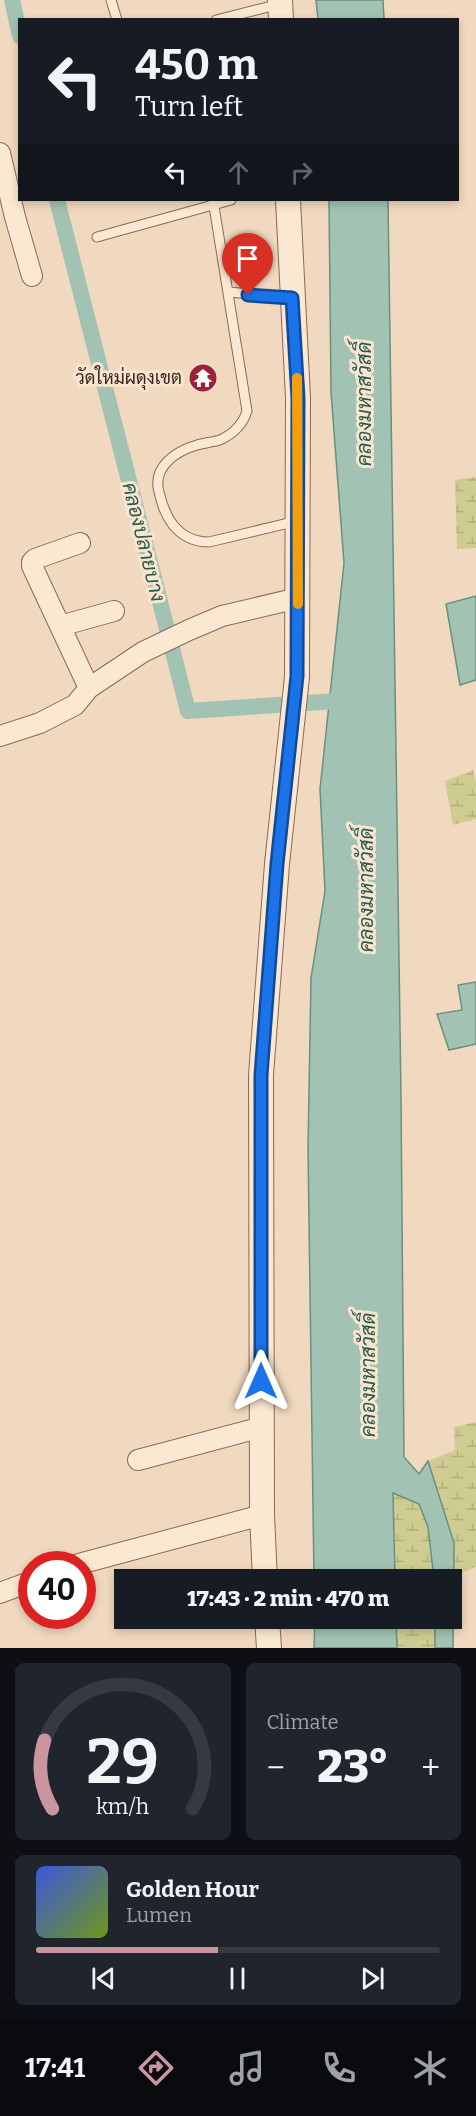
<!DOCTYPE html>
<meta charset="utf-8">
<style>
body{margin:0;font-family:Bitter,Sarabun,serif;background:#20242c;color:#f1f3f6;height:100vh;display:flex;flex-direction:column;font-size:22px;white-space:nowrap}
*{box-sizing:border-box;margin:0}
p{font-size:20px;color:#9ea1a6}
.icon{flex:none;width:33px;height:33px;fill:none;stroke:currentColor;stroke-width:2;stroke-linecap:round;stroke-linejoin:round}
.map{position:relative;height:1648px;overflow:hidden}
.details{display:flex;flex-direction:column;gap:15px;padding:15px;background:#0d0f14;flex:1}
.details>*{flex:none}
.banner{position:absolute;left:18px;top:18px;width:441px;height:183px;border-radius:0px;box-shadow:0 3px 9px #0003;background:#171b24;color:#f1f3f6;overflow:hidden}
.speed{position:absolute;left:18px;top:1551px;display:flex;gap:12px;font-size:30px;font-weight:700;text-align:center}
.speed>*{display:grid;place-content:center;width:78px;height:78px;border-radius:50%;background:#171b24;box-shadow:0 3px 9px #0003;line-height:1}
.speed .limit{border:9px solid #d22;background:#fff;color:#111}
.pin{position:absolute;display:grid;place-items:center;width:51px;height:51px;color:#fff;margin:-62px -26px;border-radius:50% 50% 50% 0;rotate:-45deg;box-shadow:0 0 6px #0007}
.pin .icon{rotate:45deg}
.me{position:absolute;width:66px;margin:-33px;rotate:0deg;stroke-linejoin:round;filter:drop-shadow(0 0 4px #0008)}
.turn{display:flex;align-items:center;gap:21px;height:126px;padding:0 18px;font-size:27px}
.turn .icon{width:78px;height:78px;stroke-width:2.5}
.turn b{display:block;font-size:42px;line-height:51px}
.lanes{display:flex;align-items:center;height:57px;padding:0 18px;background:#0003;justify-content:center;gap:30px;direction:ltr}
.lanes .off{opacity:.35}
.big{font-size:45px;font-weight:800;line-height:1.1}
.details .tile{flex:1;display:flex;flex-direction:column;justify-content:center;gap:9px;min-width:0;padding:0 21px;border-radius:9px;background:#20242c}
.details .dial{align-items:center;gap:0}
.dial svg{height:156px;overflow:visible;fill:none;stroke:#363941;stroke-width:7;stroke-linecap:round;text-anchor:middle}
.dial text{fill:#f1f3f6;stroke:none}
.song{display:flex;align-items:center;gap:18px}
.cover{width:72px;height:72px;border-radius:9px;background:linear-gradient(135deg,hsl(230 70% 55%),hsl(80 70% 35%))}
.played{height:6px;border-radius:3px;background:linear-gradient(90deg,#cb95a0 45%,#363941 45%)}
.keys{display:flex;justify-content:space-around;direction:ltr}
.heat{display:flex;justify-content:space-between;align-items:center;font-size:33px;direction:ltr}
.details .tiles{flex:1;display:grid;gap:15px;grid-template-columns:1fr 1fr}
.tile:last-child{grid-column:span 2}
.trip{position:absolute;left:114px;top:1569px;width:348px;height:60px;border-radius:0px;background:#171b24;box-shadow:0 3px 9px #0003;font-weight:800;line-height:60px;text-align:center}
.menu{display:flex;height:96px;justify-content:space-around;align-items:center;background:#090b0e;color:#9ea1a6}
.menu .icon{width:42px;height:42px}
.menu .active{color:#cb95a0}
.menu b{font-size:27px;color:#f1f3f6}
.map>svg:first-child{display:block}
.wetland{fill:url(#wetland-marsh)}
.water{fill:#a2c2b3;stroke:#699080;stroke-width:1.5}
.lines{fill:none;stroke-linecap:round;stroke-linejoin:round}
.canal{stroke:#a2c2b3;stroke-width:16}
.service-casing{stroke:#8a6956;stroke-width:11}
.minor-casing{stroke:#8a6956;stroke-width:22}
.tertiary-casing{stroke:#8a6956;stroke-width:26}
.service{stroke:#fbe8d2;stroke-width:9}
.minor{stroke:#fbe8d2;stroke-width:20}
.tertiary{stroke:#fbe8d2;stroke-width:24}
.route-casing{stroke:#114b97;stroke-width:15}
.route{stroke:#1a73e8;stroke-width:10}
.slow{stroke:#f59e0b;stroke-width:10}
.labels{text-anchor:middle;stroke-width:6;stroke-linejoin:round;paint-order:stroke}
.poi-label{font-size:18px;fill:#39251c;stroke:#f7e5cf;text-anchor:end}
.water-label{font-size:20px;font-style:italic;fill:#2a594e;stroke:#f7e5cf}
</style>
<div class="map">
<svg width="476" height="1648" viewBox="0 0 476 1648">
<defs>
<pattern id="wetland-marsh" width="20" height="14" patternUnits="userSpaceOnUse" patternTransform="scale(1.5)"><rect width="20" height="14" fill="#cfcc92"/><path d="M1 5h8M5 5V1M11 12h8M15 12V8" fill="none" stroke="#b2af7d"/></pattern>
</defs>
<rect width="100%" height="100%" fill="#f1d9bf"/>
<path class="wetland" d="M476,477v71l-19,1 -2,-69z
M473,770l3,12v37l-23,6 -8,-44z
M476,1422v145l-22,9v-33l-26,-82 27,-11 -1,-23z
M393,1493l27,11 8,23 6,52h-39z
M396,1619h39v29h-38z"/>
<path class="water" d="M316,0h67l1,19h-66z
M329,200h59l13,896 3,361 15,17 9,-13 26,82 -1,105h-18v-29l17,-1v-38l-18,-1 -6,-52 -9,-23 -26,-11 2,86h-81l-6,-430 3,-171 14,-87 -5,-102 24,-226 -13,-171z
M476,596v84l-16,5 -14,-81z
M476,982v62l-27,6 -12,-36 25,-4 -4,-25z
M315,1619h81l1,29h-83z"/>
<g class="lines">
<path class="canal" d="M12,0l8,36
M57,200l131,511 164,-11"/>
<g class="service-casing">
<path id="service" d="M111,0l6,20
M216,20l64,-16
M213,200l34,211c-4,13 -14,23 -27,29 -7,2 -16,3 -23,5 -21,6 -45,22 -38,47 3,13 6,22 14,33 10,12 21,17 36,17l88,-21
M97,237l134,-37
M229,292l63,6"/>
</g>
<g class="minor-casing">
<path id="minor" d="M0,153l15,64 17,59
M80,543l-45,16 -3,3v4l57,122
M60,626l54,-15
M0,736l40,-13 35,-18 14,-17 54,-36 46,-22 33,-14 76,-18
M138,1460l124,-33
M79,1564l183,-49
M0,1593l32,-12"/>
</g>
<g class="tertiary-casing">
<path id="tertiary" d="M280,0l1,20
M265,1580l-3,-65 -1,-440 16,-211 20,-187 1,-279 -10,-198
M267,1618l2,30"/>
</g>
<use href="#service" class="service"/>
<use href="#minor" class="minor"/>
<use href="#tertiary" class="tertiary"/>
</g>
<g class="lines">
<g class="route-casing">
<path id="route" d="M248,295l44,3 6,100 -1,278 -20,188 -16,211v306"/>
</g>
<use href="#route" class="route"/>
<path class="slow" d="M297,378l1,226"/>
</g>
<defs>
<g id="temple-disc" transform="scale(1.5)"><circle r="9.5" fill="#9d2238" stroke="#f7e5cf"/><path d="M0-6L5-2H3V0L6.5 2.5H4V6H1.5V3h-3V6H-4V2.5H-6.5L-3 0V-2H-5Z" fill="#fff"/></g>
</defs>
<g fill-rule="evenodd">
<use href="#temple-disc" x="203" y="378"/>
</g>
<g class="labels">
<g class="poi-label">
<text x="182" y="384">วัดใหม่ผดุงเขต</text>
</g>
<g class="water-label">
<text transform="translate(364 404) rotate(-90)" y="7">คลองมหาสวัสดิ์</text>
<text transform="translate(144 542) rotate(76)" y="7">คลองปลายบาง</text>
<text transform="translate(366 890) rotate(-90)" y="7">คลองมหาสวัสดิ์</text>
<text transform="translate(368 1375) rotate(-90)" y="7">คลองมหาสวัสดิ์</text>
</g>
</g>
</svg>
<div class="speed"><div class="limit">40</div></div>
<div class="pin" style="left:248px;top:295px;background:#d93025"><svg class="icon" aria-label="arrive" viewBox="0 0 24 24"><path d="M6 21V4h12l-3 4 3 4H6"/></svg></div>
<svg class="me" style="left:261px;top:1381px" viewBox="-20 -20 40 40"><path d="M0-17L14 15 0 8-14 15z" fill="#1a73e8" stroke="#fff" stroke-width="4"/></svg>
<div class="trip">17:43 · 2 min · 470 m</div>
<div class="banner">
<div class="turn"><svg class="icon" aria-label="left" viewBox="0 0 24 24"><path d="M17 20v-9H6M10 6l-5 5 5 5"/></svg><div><b>450 m</b>Turn left</div></div>
<div class="lanes"><svg class="icon" aria-label="left" viewBox="0 0 24 24"><path d="M17 20v-9H6M10 6l-5 5 5 5"/></svg><svg class="icon off" aria-label="ahead" viewBox="0 0 24 24"><path d="M12 20V5M6 11l6-6 6 6"/></svg><svg class="icon off" aria-label="right" viewBox="0 0 24 24"><path d="M7 20v-9h11M14 6l5 5-5 5"/></svg></div>
</div>
</div>
<section class="details">
<div class="tiles">
<div class="tile dial"><svg viewBox="0 0 100 80">
<path d="M14 69A42 42 0 1 1 86 69"/>
<path d="M14 69A42 42 0 0 1 10 34" stroke="#cb95a0"/>
<text x="50" y="56" font-size="32" font-weight="700">29</text>
<text x="50" y="72" font-size="11">km/h</text>
</svg></div>
<div class="tile"><p>Climate</p>
<div class="heat"><a>−</a><b class="big">23°</b><a>+</a></div>
</div>
<div class="tile">
<div class="song"><i class="cover"></i><div><b>Golden Hour</b><p>Lumen</p></div></div>
<div class="played"></div>
<div class="keys"><svg class="icon" aria-label="previous" viewBox="0 0 24 24"><path d="M18 5L8 12l10 7zM5 5v14"/></svg><svg class="icon" aria-label="pause" viewBox="0 0 24 24"><path d="M8 5v14M16 5v14"/></svg><svg class="icon" aria-label="next" viewBox="0 0 24 24"><path d="M6 5l10 7-10 7zM19 5v14"/></svg></div>
</div>
</div>
</section>
<nav class="menu">
<b>17:41</b>
<svg class="icon active" aria-label="directions" viewBox="0 0 24 24"><path d="M12 3l9 9-9 9-9-9zM9 14v-3h6M13 9l2 2-2 2"/></svg>
<svg class="icon" aria-label="music" viewBox="0 0 24 24"><path d="M9 18V5l10-2v13"/><circle cx="6" cy="18" r="3"/><circle cx="16" cy="16" r="3"/></svg>
<svg class="icon" aria-label="phone" viewBox="0 0 24 24"><path d="M5 4h4l2 5-3 2q2 4 5 5l2-3 5 2v4C11 20 4 13 5 4z"/></svg>
<svg class="icon" aria-label="climate" viewBox="0 0 24 24"><path d="M12 3v18M4 7l16 10M4 17L20 7"/></svg>
</nav>
